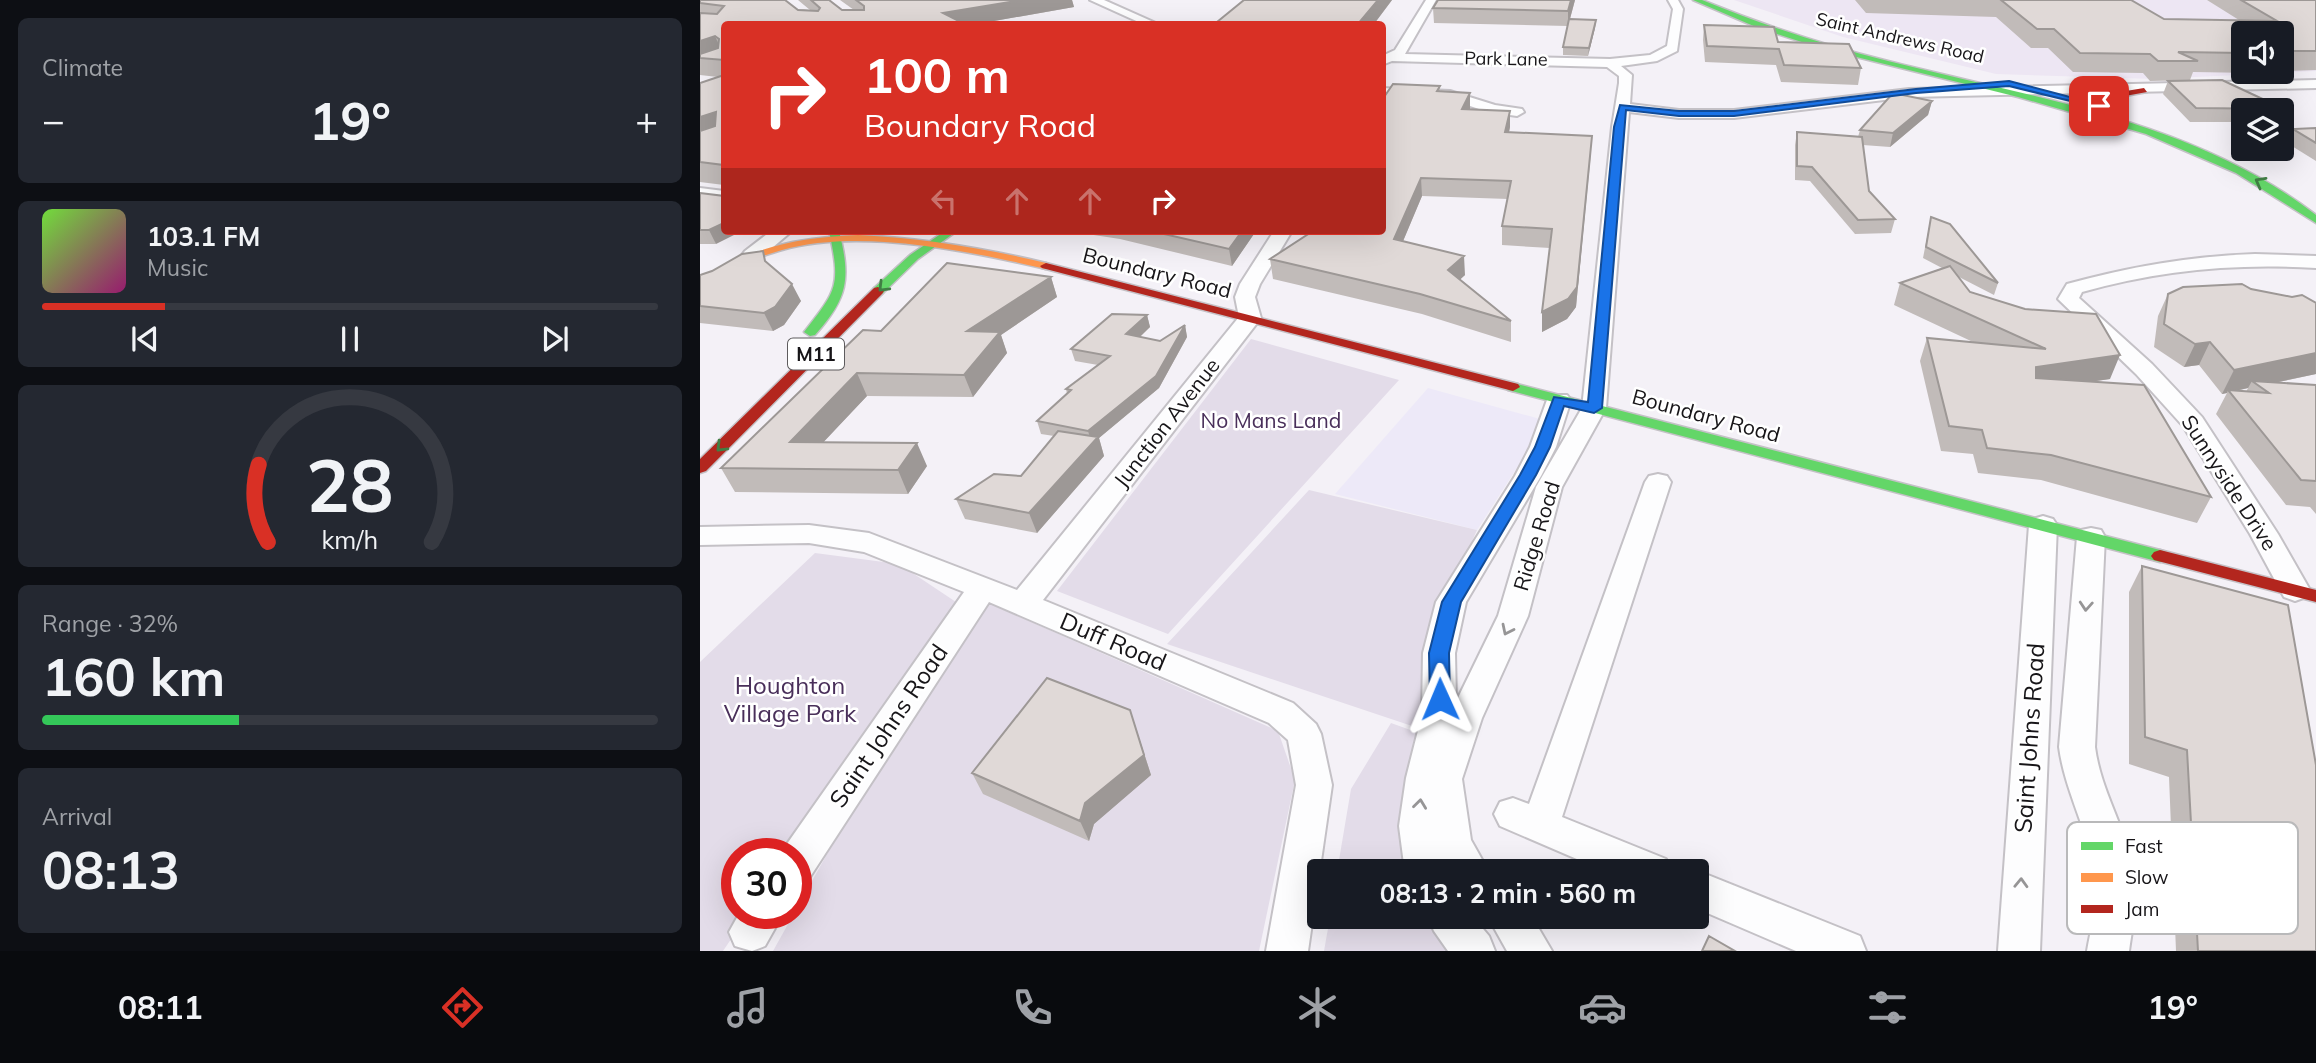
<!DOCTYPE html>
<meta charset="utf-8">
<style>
body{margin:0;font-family:Mulish,sans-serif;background:#242831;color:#f1f3f6;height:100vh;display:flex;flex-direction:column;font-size:26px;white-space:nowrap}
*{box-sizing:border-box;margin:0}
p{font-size:23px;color:#9ea1a6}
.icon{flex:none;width:38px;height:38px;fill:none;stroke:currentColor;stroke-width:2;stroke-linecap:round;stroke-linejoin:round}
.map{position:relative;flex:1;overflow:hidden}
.side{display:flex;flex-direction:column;gap:18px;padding:18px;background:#0d0f14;width:700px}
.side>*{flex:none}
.hud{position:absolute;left:21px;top:21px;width:665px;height:214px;border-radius:7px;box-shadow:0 7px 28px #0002;background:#d93025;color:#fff;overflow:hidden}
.buttons{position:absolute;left:1531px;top:21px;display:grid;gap:14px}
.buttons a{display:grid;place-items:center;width:63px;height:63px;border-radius:7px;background:#171b24;box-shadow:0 7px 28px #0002;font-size:35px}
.speed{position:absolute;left:21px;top:838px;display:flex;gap:14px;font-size:35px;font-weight:700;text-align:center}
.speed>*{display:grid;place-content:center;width:91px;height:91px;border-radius:50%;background:#171b24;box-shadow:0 7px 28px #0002;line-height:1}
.speed .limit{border:10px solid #d22;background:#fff;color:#111}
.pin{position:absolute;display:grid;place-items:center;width:60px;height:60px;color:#fff;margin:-30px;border-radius:14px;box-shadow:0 4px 10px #0006}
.me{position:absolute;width:77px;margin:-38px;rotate:359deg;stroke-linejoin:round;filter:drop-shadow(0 0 5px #0008)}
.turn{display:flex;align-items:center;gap:24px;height:147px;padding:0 28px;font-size:32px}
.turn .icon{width:91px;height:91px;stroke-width:2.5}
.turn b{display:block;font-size:49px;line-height:60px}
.lanes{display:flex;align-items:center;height:66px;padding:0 28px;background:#0003;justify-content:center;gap:35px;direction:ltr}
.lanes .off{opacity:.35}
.big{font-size:52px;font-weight:700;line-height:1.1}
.side .tile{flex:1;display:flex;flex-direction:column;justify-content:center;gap:10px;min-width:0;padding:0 24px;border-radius:10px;background:#242831}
.side .dial{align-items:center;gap:0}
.dial svg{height:182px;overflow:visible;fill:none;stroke:#363941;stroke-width:7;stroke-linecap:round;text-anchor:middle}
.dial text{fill:#f1f3f6;stroke:none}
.song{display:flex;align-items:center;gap:21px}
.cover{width:84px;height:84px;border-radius:10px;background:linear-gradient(135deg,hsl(100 70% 55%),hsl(320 70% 35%))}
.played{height:7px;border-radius:4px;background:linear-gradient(90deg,#d93025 20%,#363941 20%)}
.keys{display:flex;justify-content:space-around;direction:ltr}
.heat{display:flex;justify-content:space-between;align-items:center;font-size:38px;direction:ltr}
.charge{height:10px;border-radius:5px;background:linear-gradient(90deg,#34c759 32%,#363941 0)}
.trip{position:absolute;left:607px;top:859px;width:402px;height:70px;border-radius:7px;background:#171b24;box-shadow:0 7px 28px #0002;font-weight:700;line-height:70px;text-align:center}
.tab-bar{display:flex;height:112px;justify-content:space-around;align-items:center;background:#090b0e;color:#9ea1a6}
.tab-bar .icon{width:49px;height:49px}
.tab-bar .current{color:#d93025}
.tab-bar b{font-size:32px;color:#f1f3f6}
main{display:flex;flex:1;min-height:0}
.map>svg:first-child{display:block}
.industrial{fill:#ede9f8}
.built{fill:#ede6f3;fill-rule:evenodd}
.green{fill:#e3dce9}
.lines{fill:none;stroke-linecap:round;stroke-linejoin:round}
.street-casing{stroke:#c4c1c6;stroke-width:4}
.fast-casing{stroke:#c4c1c6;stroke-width:3}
.slow-casing{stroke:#c4c1c6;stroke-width:3}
.jam-casing{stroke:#c4c1c6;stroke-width:3}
.street{fill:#fdfdfe;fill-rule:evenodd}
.fast{fill:#63d668;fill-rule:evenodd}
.slow{fill:#ff974d;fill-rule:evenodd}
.jam{fill:#b3261e;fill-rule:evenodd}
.wall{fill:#c1bbb9;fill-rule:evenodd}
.shaded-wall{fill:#9d9896}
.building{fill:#e0d9d7;stroke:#9d9896;stroke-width:2}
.oneway{stroke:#417f44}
.oneway2{stroke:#969596}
.route{fill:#1a73e8;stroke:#114b97;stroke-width:2}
.labels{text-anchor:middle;stroke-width:5;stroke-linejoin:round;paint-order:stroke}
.far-street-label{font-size:18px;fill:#171518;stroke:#fff}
.shield{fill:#fff;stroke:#5d5b5d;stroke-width:2}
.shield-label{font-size:19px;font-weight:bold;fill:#171518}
.street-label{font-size:21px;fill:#171518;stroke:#fff}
.park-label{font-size:21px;fill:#492f5a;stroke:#fff}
.near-street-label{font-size:24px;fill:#171518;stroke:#fff}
.near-park-label{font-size:24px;fill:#492f5a;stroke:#fff}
.key{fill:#fff;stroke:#b9b9ba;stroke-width:2}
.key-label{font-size:19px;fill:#171518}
</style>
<main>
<section class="side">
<div class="tile"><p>Climate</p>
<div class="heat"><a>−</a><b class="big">19°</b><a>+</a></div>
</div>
<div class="tile">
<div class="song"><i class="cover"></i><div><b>103.1 FM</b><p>Music</p></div></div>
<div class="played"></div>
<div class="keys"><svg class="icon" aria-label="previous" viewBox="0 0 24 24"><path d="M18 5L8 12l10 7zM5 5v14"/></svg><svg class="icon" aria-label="pause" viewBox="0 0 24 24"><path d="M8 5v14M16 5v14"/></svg><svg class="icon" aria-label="next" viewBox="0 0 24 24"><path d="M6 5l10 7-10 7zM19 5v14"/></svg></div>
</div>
<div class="tile dial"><svg viewBox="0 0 100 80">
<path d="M14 69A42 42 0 1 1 86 69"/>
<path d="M14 69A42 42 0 0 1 10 35" stroke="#d93025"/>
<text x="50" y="56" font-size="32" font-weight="700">28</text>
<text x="50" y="72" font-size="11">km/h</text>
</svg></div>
<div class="tile"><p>Range · 32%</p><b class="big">160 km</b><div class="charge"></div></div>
<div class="tile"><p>Arrival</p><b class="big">08:13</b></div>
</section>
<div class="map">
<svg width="1616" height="951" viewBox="0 0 1616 951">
<rect width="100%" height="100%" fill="#f4f1f7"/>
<path class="industrial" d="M728,388l119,33 -70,109 -142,-36z"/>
<path class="built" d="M1034,0h582v71l-161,8 -159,-5 -153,-37zM1544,33h38v39h-38z"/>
<path class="green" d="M551,339l148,41 -231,254 -111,-43z
M609,490l168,40 -41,92 -15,107 -254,-85z
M115,553l84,11 57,38 -167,252h-52v60h11l-25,37h-23v-289z
M288,603l290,128 17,49 -36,171h-486l78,-140z
M691,723l36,13 -13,135 -77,1 14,-83z
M630,917h108l20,34h-134z"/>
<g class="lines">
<g class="street-casing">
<path id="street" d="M390,0h14l54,24h-15z
M726,0h10l-31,54 205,5 40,-4 17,-9 6,-37 -5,-9h10l5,9 -6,42 -20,10 -36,5 11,9 -2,29 49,6h55l175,-21 407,-9v8l-407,9 -175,21h-55l-50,-6 -23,296 -44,79 -34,129 -46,102 -20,61 9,61 18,32h-41l-5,-9 2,9h-40l-6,-46 7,-48 16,-63 1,-62 13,-51 79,-126 15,-29 17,-47 4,-5h16l4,5 -15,47 -15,29 -75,126 -11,51 1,49 42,-86 38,-129 46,-79 30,-281 7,-44v-7l-12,-9 -215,-6 -10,4v-9l13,-6z
M682,88l68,3 45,14 27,4 2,3 -7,4 -29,-4 -39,-13 -67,-3z
M0,188l24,3v10l-24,-3z
M71,231h21l-33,28h-14l-3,-4 3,-4z
M574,231h18l-32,53 -5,13 6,21 -218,282 250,103 23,21 5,10 11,51 -24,166h-42l30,-166 -8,-45 -19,-17 -280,-121 -179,275 -14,5v-28h-15l1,-3 182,-259 -100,-40 -55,-9 -109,2v-18l109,-2 60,8 148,57 222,-273 -4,-20 5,-13z
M1555,254l61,2v12c-80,-5 -157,2 -234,24l-3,6 73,66 50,53 76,117 32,56 -4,7 -11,4 -11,-4 -34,-63 -67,-108 -47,-52 -78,-75 9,-15c62,-17 123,-28 188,-30z
M958,474l9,2 4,6 -109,335 104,42 5,13h-64l-107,-46 -6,-12 6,-12 13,-4 16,6 116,-322 4,-6z
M1343,516l10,3 4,6 -17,426h-42l31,-426 4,-6z
M1391,528l10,2 4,7 -10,210c6,47 35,87 40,134 3,23 -3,47 -6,70h-42c4,-24 12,-50 8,-75 -6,-44 -30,-84 -36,-129l18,-210 4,-7z
M998,871l162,65 6,15h-70l-98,-42z
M39,914h44l-18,32 -13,5 -17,-5 -6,-14z
M728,917h45l16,19 6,15h-47l-14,-20z
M788,917h44l20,34h-45z"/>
</g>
<g class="fast-casing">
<path id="fast" d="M993,0h9c61,25 122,45 186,61 146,37 306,60 428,154v8l-80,-50 -90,-39 -128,-37 -198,-49 -64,-21z
M129,231h10c12,48 9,67 -24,104l-5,1 -6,-4c33,-42 37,-46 25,-101z
M245,231h12l-39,28 -36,35h-8v-6l36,-33z
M813,383l647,167 6,2 3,4 -3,4 -6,2 -652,-172 -2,-3 2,-3z"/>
</g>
<g class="slow-casing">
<path id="slow" d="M158,235c64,3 126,13 188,28l6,3 -6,3c-77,-18 -187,-41 -264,-19 -16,5 -31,9 -45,17 -12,7 -24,18 -37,22v-9c56,-34 94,-42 158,-45z"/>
</g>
<g class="jam-casing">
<path id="jam" d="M1444,88l3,4 -33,6 -1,3 10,8v4h-6l-13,-11 4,-8z
M346,263l472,121 2,3 -7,4 -471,-123 -2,-2z
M178,287l6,4 -2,3 -176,177 -6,2v-14l174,-171z
M1460,550l156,40v12l-162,-42 -3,-4 3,-4z"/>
</g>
<use href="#street" class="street"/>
<use href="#fast" class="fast"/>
<use href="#slow" class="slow"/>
<use href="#jam" class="jam"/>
</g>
<path class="wall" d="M0,0l110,10 -12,-10h31l13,10h12l-14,-10h232l2,7 -97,17h-253v161l-24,-3v-99l18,-6 -18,-2z
M544,0h148l-18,24h-156l-1,-2z
M875,0l-5,19 26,1 -1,8 -7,28 -25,-1v-8l5,-21 -134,-3 -1,-15z
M1155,0h276l33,19 75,1 -32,-20h109v70l-34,1v-38h-38v39h11l-1,1 -61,-1 -3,8 -40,1 -7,-8 -70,-1 -25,-24h-17l-35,-31 -130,-4z
M1004,25l74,17 83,26 -3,17 -77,-3 -5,-17 -71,-3 -2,-22z
M1468,81l116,28 -2,4v-3h-38v12h-54l-27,-28z
M740,86v5l30,19 40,17 -1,6 82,20 -15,154 -9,12 -25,13v-20l8,-64 -48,-3v-19l6,-27 -86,-3 -19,45 62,34 -5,4 51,42v21l-89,-28 -149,-35 -3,-20 112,-28z
M1232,101l-4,14 -38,32 -27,-2 6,46 26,28 -4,14 -36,1 -45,-53 -15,-1v-35l2,-13 61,5 2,-7z
M1616,128v33l-29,-18 6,-14z
M0,193l16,51h-16z
M1231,217l67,66 -4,12 -35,-18 11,15 140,87 -21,3 122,115 -14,26 -156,-43 -63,-7 -5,-19 -32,-3 -21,-90 7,-23 46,4 -79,-37 6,-22 42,-15 -19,-10z
M371,231h185l-24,35 -112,-27 -46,-7z
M70,266l31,35 -17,24 -11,6 -73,-8v-48z
M351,277l6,20 -56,38 6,18 -34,44 -106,-1 -44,46 104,24 -19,28 -173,-2 -14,-24 160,-137z
M1468,294l148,9v71l-42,9 42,2v129l-6,-7 -24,-2 -70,-91 11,-21 -5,1 -23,-29 -15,2 -30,-20 4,-31zM1548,388l-2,4 -10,-1z
M447,315l3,12 -10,10 20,4 25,-16 2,12 -28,51 -60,50 5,18 -67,77 -72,-14 -9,-20 65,-23 33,-40 -13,-2 -4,-13 30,-27 -1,-5 32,-24 -23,-4 -4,-12z
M1442,566l174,385h-140l-7,-174 -40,-13v-172z
M437,731l14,44 -57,49 -5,17 -106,-47 -11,-21z"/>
<path class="shaded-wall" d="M322,0h50l2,7 -97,17h-37l3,-11z
M678,0h14l-18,24h-16z
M871,0h4l-7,26v-15z
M896,20l-1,8 -7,28 1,-8z
M15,36l8,18 -23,4v-17z
M770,93v16l-7,16 -1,-16z
M1232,101l-4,14 -38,32 3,-14z
M810,111v16l-5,22v-17z
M16,112l8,18 -24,11v-24z
M892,136l-16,171 -9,12 -25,13v-20z
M721,178l1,18 -26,62 -2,-19z
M24,223v8h18l-26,13 -7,-14z
M542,231h14l-24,35 -3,-17z
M764,256l1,19 -16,15 -1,-20z
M351,277l6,20 -56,38 6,18 -34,44 -9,-22 3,-44z
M92,284l9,17 -17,24 -11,6 -9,-18z
M447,315l3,12 -20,19 -4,-12z
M485,325l2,12 -28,51 -60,50 5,18 -67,77 -8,-20 63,-69 -4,-13z
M1510,342l-11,23 -15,2 11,-23z
M1616,353v21l-57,12 -7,-5 -4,7 -18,4 -2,-2 -1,3 -5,1 12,-24z
M1420,355l-10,24 -83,12 9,-24z
M157,373l10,23 -65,69 -12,-23z
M217,443l10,23 -19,28 -10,-24z
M430,710l21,65 -57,49 -5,17 -9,-20 5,-18z"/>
<path class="building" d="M0,0h85l13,10 20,1 2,-3 -9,-8h18l13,10h22v-4l-8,-6h166l-79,13 16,8 -19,3h-216v36l-24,-2v-4l18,-6 1,-9 -4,-3 -15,5v-28l17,1 7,-8 -24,-3z
M544,0h134l-20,24 -141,-2z
M738,0h133l-3,11 -135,-3z
M1301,0h130l33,19 113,2 -36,-21h75v51h-34v-18h-38v20l-66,-1 20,9h-40l-8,-7 -70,-1 -26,-24h-17z
M869,19l27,1 -7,28 -26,-1z
M1004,25l70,2 4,15 71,2 12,24 -77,-3 -5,-16 -72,-3z
M24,75v90l-24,-3v-31l15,-5 1,-14 -16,5v-34z
M1522,80l62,29 -88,-1 -28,-27z
M693,84l47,2 -3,5 33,2 -8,16 48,2 -5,21 87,4 -15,151 -9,12 -26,13 10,-83 -50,-3 9,-45 -90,-3 -27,61 70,17 -16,14 63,51 -91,-27 -150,-35 43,-28h69v-131z
M1193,93l39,8 -39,32 -33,-3z
M1616,128v15l-23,-14z
M1097,132l65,5 7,54 26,28 -37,1 -46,-53 -15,-1z
M0,193l24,3v27l-15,7h-9z
M1231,217l19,7 48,59 -72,-36z
M451,231h91l-13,18z
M63,251l2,10 27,23 -17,23 -11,6 -64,-7v-31l12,-4 30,-17z
M247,263l104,14 -84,54 33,1 -36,43 -107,-2 -67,69 127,1 -19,27 -177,-2 142,-138 18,1z
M1250,266l20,26 55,17 71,5 24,41 -84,12v11l108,7 67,112 -160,-42 -64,-7 -5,-18 -33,-4 -22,-88 119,11 -146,-66z
M1542,284l9,5 41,8 10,-2 14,8v50l-82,17 -24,-28 -15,2 -31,-20 4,-30 15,-7z
M412,314l35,1 -21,19 34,7 25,-16 -29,51 -68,55 -51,-10 34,-31 -5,-1 44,-33 -39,-7z
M1552,381l64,4v96l-15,-1 -73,-90 41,3z
M358,431l40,6 -69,76 -73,-14 38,-25 27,2z
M1442,566l146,39 28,160v186h-118l-11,-201 -42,-13z
M347,678l83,32 14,45 -59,48 -5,18 -108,-48z
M1009,936l26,15h-33z"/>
<defs><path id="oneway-chevron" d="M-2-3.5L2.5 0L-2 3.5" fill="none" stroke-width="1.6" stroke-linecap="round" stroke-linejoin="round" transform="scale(1.75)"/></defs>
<g class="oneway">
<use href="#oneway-chevron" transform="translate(1560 182) rotate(-151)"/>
<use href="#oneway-chevron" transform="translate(183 287) rotate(135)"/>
<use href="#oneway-chevron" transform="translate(21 447) rotate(135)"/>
</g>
<g class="oneway2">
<use href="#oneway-chevron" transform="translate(1386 606) rotate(94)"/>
<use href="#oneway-chevron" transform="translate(807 630) rotate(116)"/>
<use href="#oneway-chevron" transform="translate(720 804) rotate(-83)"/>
<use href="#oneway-chevron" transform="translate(1321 883) rotate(-88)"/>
</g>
<path class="route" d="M1309,81l95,25 -5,2 -90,-22 -93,7 -182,23h-55l-53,-6 -24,298 -8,5 -30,-7 -14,41 -14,28 -75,127 -12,51 1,46 -3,5 -7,3 -7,-3 -3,-5 -1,-46 13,-51 78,-127 15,-28 19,-50 34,5 26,-275 6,-22 59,6h55l182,-22z"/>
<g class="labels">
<g class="far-street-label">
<text transform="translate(1200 38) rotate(13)" y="6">Saint Andrews Road</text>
<text transform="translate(806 59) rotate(1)" y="6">Park Lane</text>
</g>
<rect class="shield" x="88" y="338.5" width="56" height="31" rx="5"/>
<g class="shield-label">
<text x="116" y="361">M11</text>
</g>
<g class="street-label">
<text transform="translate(457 273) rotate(14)" y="7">Boundary Road</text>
<text transform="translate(1006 416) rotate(15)" y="7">Boundary Road</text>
<text transform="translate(467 423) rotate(-52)" y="7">Junction Avenue</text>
<text transform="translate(1529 483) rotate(57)" y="7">Sunnyside Drive</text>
<text transform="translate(837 536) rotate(-73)" y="7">Ridge Road</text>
</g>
<g class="park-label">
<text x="571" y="428">No Mans Land</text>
</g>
<g class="near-street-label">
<text transform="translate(413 642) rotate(23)" y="8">Duff Road</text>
<text transform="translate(189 726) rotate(-56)" y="8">Saint Johns Road</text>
<text transform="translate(1330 738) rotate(-86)" y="8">Saint Johns Road</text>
</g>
<g class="near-park-label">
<text x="90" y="694">Houghton<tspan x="90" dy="28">Village Park</tspan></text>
</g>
</g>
<rect x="1367" y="822" width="231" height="112" rx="10" class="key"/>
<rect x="1381" y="842" width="32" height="8" fill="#63d668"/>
<rect x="1381" y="873" width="32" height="9" fill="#ff974d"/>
<rect x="1381" y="905" width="32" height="8" fill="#b3261e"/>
<g class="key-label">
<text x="1425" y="853">Fast</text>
<text x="1425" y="884">Slow</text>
<text x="1425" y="916">Jam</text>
</g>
</svg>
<div class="buttons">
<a><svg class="icon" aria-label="sound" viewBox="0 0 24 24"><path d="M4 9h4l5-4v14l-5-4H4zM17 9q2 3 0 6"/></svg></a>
<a><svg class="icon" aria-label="layers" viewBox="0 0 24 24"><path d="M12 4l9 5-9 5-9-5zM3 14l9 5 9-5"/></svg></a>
</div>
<div class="speed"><div class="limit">30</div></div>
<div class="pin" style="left:1399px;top:106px;background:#d93025"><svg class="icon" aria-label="arrive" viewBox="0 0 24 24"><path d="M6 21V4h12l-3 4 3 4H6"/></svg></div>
<svg class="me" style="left:740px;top:699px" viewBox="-20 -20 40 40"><path d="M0-17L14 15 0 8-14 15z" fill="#1a73e8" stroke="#fff" stroke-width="4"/></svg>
<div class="trip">08:13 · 2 min · 560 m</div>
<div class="hud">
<div class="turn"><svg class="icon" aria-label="right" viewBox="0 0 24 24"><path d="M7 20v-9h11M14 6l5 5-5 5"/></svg><div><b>100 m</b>Boundary Road</div></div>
<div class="lanes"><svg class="icon off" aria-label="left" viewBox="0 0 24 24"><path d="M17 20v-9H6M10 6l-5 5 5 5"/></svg><svg class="icon off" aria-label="ahead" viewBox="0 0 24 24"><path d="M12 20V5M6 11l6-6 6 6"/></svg><svg class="icon off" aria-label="ahead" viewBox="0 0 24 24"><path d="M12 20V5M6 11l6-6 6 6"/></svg><svg class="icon" aria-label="right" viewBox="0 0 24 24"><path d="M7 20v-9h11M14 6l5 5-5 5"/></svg></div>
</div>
</div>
</main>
<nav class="tab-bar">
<b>08:11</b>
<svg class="icon current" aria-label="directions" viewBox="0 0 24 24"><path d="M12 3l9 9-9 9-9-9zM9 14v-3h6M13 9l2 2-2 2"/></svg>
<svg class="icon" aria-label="music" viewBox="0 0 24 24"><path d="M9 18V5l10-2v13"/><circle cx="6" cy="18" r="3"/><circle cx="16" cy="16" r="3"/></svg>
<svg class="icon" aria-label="phone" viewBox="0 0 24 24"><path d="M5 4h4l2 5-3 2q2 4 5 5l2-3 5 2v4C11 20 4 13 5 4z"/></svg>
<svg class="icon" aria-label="climate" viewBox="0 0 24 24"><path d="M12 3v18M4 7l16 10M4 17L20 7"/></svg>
<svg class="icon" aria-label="car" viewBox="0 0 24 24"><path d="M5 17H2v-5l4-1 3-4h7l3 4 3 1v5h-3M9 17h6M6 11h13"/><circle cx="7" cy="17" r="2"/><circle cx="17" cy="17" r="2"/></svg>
<svg class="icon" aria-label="filters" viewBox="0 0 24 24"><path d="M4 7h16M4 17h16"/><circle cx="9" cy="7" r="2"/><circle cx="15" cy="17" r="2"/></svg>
<b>19°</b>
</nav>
